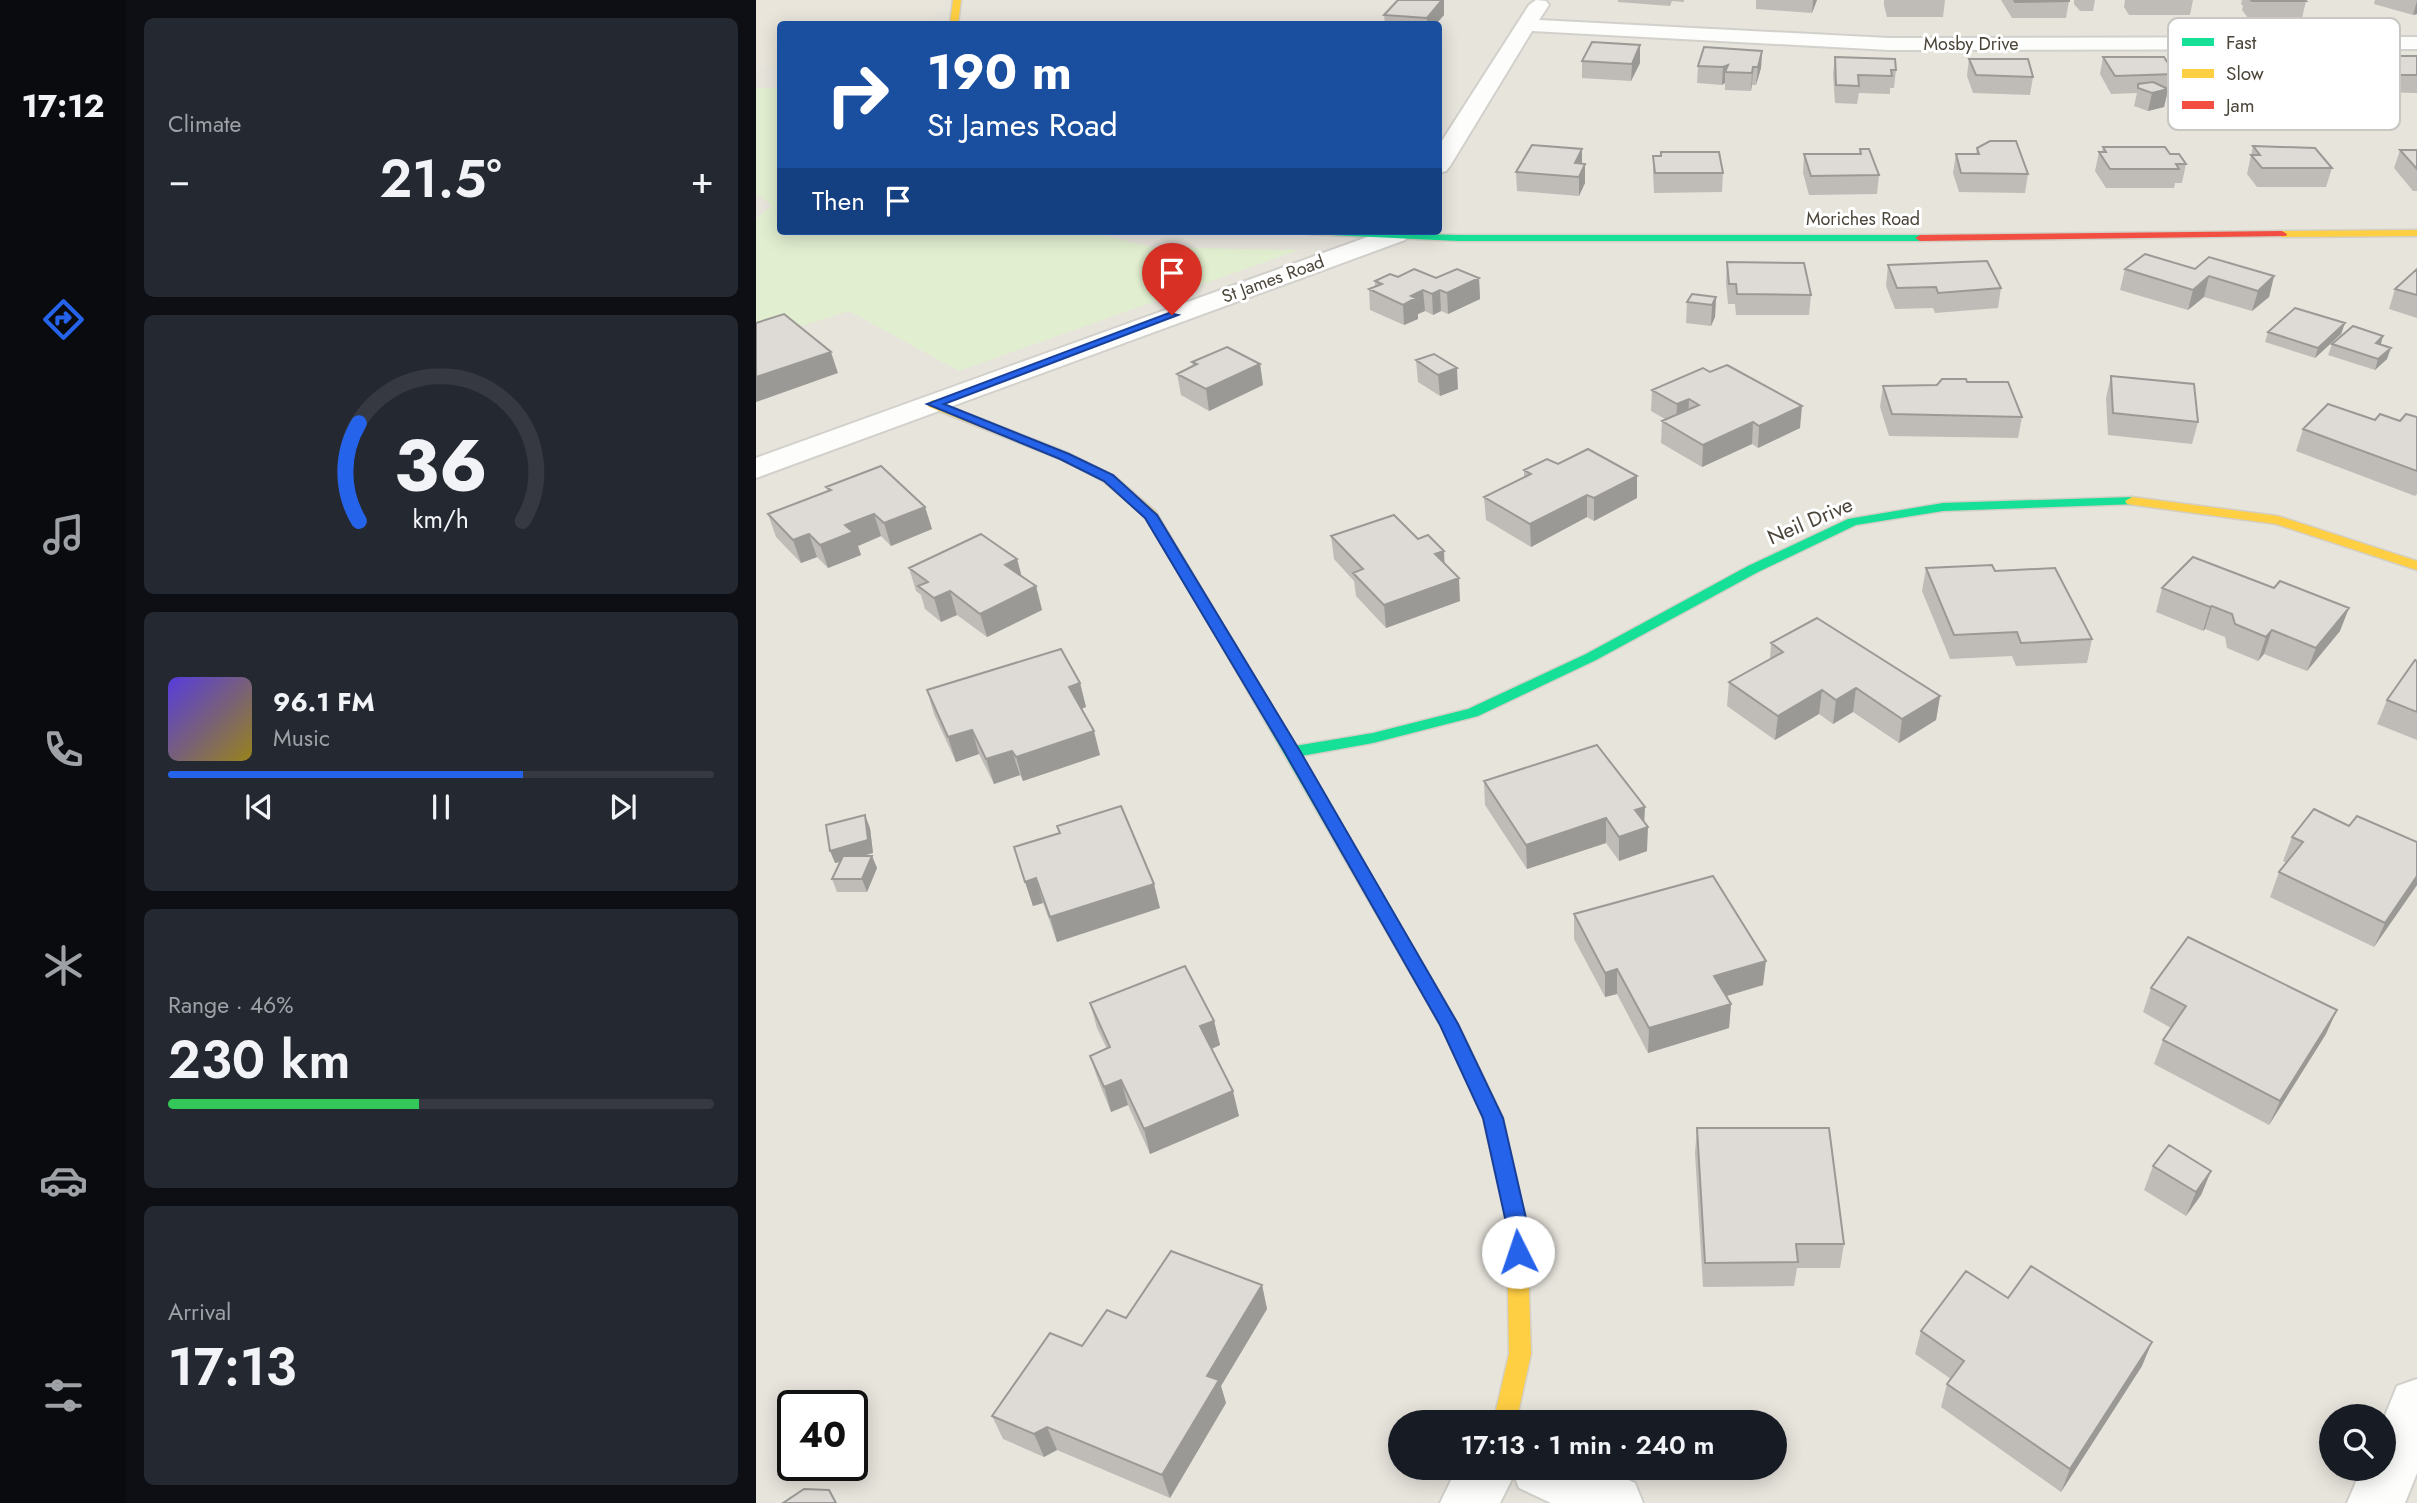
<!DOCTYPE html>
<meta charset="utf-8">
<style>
body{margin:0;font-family:Jost,sans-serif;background:#242831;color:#f1f3f6;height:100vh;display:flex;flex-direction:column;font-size:26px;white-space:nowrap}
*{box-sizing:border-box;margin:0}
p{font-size:23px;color:#9ea1a6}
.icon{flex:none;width:38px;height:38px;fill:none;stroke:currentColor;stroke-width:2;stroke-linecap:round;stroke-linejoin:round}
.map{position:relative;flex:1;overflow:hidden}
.drawer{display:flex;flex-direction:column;gap:18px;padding:18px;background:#0d0f14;width:630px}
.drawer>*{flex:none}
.guide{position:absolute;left:21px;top:21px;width:665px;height:214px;border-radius:7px;box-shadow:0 4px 18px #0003;background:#1a4fa0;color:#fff;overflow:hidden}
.tools{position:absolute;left:1563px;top:1404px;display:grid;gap:14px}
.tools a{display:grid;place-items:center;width:77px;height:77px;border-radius:50%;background:#171b24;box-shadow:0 4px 18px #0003;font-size:35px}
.speed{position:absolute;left:21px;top:1390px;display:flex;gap:14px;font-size:35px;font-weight:700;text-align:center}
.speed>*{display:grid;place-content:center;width:91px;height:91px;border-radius:50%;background:#171b24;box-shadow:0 4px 18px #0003;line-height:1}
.speed .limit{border:4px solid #111;border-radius:10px;background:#fff;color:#111}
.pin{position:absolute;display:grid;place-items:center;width:60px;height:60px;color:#fff;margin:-72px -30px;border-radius:50% 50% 50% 0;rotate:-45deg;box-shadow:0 0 7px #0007}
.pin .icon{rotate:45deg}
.me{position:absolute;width:77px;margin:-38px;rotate:356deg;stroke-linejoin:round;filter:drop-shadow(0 0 5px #0008)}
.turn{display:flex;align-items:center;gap:24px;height:147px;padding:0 35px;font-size:32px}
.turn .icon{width:91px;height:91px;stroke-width:2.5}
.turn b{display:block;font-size:49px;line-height:60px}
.then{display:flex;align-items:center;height:66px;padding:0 35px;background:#0003;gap:14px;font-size:26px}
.big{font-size:52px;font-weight:600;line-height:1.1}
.drawer .widget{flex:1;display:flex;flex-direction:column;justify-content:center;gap:10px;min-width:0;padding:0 24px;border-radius:10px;background:#242831}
.drawer .dial{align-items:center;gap:0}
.dial svg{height:182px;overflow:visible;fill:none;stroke:#363941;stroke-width:7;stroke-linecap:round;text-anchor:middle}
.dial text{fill:#f1f3f6;stroke:none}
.song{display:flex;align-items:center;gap:21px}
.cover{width:84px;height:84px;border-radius:10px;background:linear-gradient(135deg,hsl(250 70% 55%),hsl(50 70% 35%))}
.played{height:7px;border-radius:4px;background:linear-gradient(90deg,#2563eb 65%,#363941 65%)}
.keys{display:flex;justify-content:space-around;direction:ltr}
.heat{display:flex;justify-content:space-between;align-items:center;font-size:38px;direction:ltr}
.charge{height:10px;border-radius:5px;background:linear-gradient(90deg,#34c759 46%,#363941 0)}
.trip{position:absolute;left:632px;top:1410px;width:399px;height:70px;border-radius:35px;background:#171b24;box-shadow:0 4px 18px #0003;font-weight:600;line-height:70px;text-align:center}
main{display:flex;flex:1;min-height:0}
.dock{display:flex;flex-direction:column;width:126px;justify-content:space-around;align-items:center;background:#090b0e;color:#9ea1a6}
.dock .icon{width:49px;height:49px}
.dock .selected{color:#2563eb}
.dock b{font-size:32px;color:#f1f3f6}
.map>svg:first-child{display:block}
.residential{fill:#e7e4dc;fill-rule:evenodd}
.education{fill:#eae5da}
.green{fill:#e1eecf}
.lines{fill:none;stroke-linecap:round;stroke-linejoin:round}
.street-casing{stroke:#d2d0cb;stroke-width:4}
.fast-casing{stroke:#d3cfc5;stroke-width:3}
.slow-casing{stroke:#d3cfc5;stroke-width:3}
.jam-casing{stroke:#d3cfc5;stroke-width:3}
.street{fill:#fdfdfc;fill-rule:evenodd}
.fast{fill:#16e098;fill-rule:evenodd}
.slow{fill:#ffcf43;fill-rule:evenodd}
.jam{fill:#f24e42;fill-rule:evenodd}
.wall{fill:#bfbcb8}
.shaded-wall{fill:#9b9996}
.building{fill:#dedbd6;stroke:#9b9996;stroke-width:2}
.route{fill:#2563eb;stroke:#184099;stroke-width:2}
.labels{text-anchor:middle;stroke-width:6;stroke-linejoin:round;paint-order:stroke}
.far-street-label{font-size:18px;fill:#4b4439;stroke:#fff}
.street-label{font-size:21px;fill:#4b4439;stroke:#fff}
.key{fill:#fff;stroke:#c9c7c4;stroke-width:2}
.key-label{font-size:19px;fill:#4b4439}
</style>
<main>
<nav class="dock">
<b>17:12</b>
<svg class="icon selected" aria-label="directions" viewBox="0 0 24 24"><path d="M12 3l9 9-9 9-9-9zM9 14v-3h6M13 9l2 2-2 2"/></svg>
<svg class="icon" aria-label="music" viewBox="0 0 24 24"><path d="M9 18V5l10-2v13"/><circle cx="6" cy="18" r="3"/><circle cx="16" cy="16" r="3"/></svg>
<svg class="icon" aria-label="phone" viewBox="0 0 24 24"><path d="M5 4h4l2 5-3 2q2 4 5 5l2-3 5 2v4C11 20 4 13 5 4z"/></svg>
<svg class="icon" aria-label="climate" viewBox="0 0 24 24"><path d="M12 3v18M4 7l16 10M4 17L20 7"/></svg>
<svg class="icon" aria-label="car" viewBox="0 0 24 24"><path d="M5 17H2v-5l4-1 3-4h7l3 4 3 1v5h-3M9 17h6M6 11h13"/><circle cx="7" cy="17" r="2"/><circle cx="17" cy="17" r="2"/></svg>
<svg class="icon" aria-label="filters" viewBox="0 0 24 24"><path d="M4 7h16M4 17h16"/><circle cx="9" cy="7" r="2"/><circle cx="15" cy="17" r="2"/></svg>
</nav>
<section class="drawer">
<div class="widget"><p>Climate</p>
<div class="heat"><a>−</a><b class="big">21.5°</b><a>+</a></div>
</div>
<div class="widget dial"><svg viewBox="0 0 100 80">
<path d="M14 69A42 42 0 1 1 86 69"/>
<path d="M14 69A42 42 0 0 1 14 26" stroke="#2563eb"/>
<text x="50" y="56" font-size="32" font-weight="700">36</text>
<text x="50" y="72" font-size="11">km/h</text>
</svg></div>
<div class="widget">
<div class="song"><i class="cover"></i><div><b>96.1 FM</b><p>Music</p></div></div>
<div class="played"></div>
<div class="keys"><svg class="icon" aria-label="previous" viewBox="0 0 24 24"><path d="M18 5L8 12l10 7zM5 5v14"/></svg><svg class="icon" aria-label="pause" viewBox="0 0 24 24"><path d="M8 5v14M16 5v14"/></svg><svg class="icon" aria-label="next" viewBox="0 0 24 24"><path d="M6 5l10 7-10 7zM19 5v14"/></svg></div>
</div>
<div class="widget"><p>Range · 46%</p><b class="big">230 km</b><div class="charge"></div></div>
<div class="widget"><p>Arrival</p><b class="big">17:13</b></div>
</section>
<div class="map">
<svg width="1661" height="1503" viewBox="0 0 1661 1503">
<rect width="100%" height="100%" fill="#f4f2ee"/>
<path class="residential" d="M0,0h1661v1503h-1661zM24,24h658v207h-658zM37,1405h59v60h-59zM1575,1416h53v52h-53zM644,1423h374v45h-374z"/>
<path class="education" d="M0,0h190l-15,24h-151v42l-24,1z"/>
<path class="green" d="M0,88h24v143h303l69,16 147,3 -340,121 -110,-60 -93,30v-122l16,-14 -16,-11z"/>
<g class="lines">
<g class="street-casing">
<path id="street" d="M780,0l10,1 3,4 -10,15 350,18 528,-1v12l-528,1 -357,-19 -82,135 -4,5 -8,2v-26l91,-142z
M628,231h26l-5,9 -649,238v-20z
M1661,1379v94l-12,30h-58l15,-35h22v-50l13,-32z
M701,1468h146l32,15 8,20h-92l-32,-15 -5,-13 -14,28h-60z"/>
</g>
<g class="fast-casing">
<path id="fast" d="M548,231l154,4h462l5,3 -5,3h-462l-149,-7z
M1376,497l7,4 -2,3 -194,7 -87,14 -98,47 -162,88 -118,56 -105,27 -72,13 157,268 45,94 24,110 -3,6 -7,3 -7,-3 -27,-116 -42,-92 -218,-378 2,-3h10l60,101 78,-13 95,-24 118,-55 162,-88 100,-47 95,-16z"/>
</g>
<g class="slow-casing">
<path id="slow" d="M197,0h8l-3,24h-8z
M1661,230v6l-135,1 -5,-3 5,-3z
M177,400l135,53 45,22 43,37 81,136 -2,3 -5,1 -7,-4 -77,-131 -43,-36 -43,-22 -131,-52 -2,-3z
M1376,497l146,19 139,45v9l-141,-46 -149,-20 -2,-3z
M761,1219l7,3 3,6 4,126 -15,69h-23l16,-69 -2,-126 3,-6z"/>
</g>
<g class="jam-casing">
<path id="jam" d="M1526,231l5,3 -1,2 -366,5 -5,-3 5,-3z"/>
</g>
<use href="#street" class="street"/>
<use href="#fast" class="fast"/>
<use href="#slow" class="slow"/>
<use href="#jam" class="jam"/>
</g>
<path class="wall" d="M688,0v15l-8,9h-51l-1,-9z
M862,0h66v2l-12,-1 -2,5 -52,-4z
M1000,0h61l-5,13 -56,-4z
M1128,0h61l-2,17h-56l-3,-12z
M1245,0h68v1l-3,17h-54z
M1318,0h21l-2,11h-13l-6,-7z
M1369,0h68l-3,15h-61l-5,-8z
M1486,0h63l1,1 -4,17h-54l-6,-8 1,-4 -2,-2z
M1619,0h42v14l-4,1 -39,-11z
M1006,51l-1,17 -5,17h-4l-1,6 -26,-1v-7l-3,2 -25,-2 1,-17z
M1609,56h52v37l-39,-1 -18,-19z
M1079,57l61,13 -2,18h-4v6l-31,-1 -2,11 -22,-1 -2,-29z
M1347,57l72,17 -4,18h-3l-4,15 -16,4 -14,-5 3,-13 -26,1 -11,-20z
M1477,57l72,11 -6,24 -54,1 -17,-19z
M1213,59l64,18 -3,18 -57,-2 -6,-17z
M826,61l58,2 -9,18 -49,-3z
M1497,146l79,22 -6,19h-69l-10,-13z
M1347,147l67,7 16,10 -4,19h-7l-1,5h-68l-11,-17 4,-19h3z
M1221,148l51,26 -3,19 -66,-1 -6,-19 3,-19h20z
M1104,149l19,26 -2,19 -68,1 -6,-22 1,-19h55z
M1644,150h17v41h-4l-19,-23z
M905,152l62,21 -1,19 -68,1 -1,-19v-18h8z
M826,163l3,1v19l-6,13 -62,-5 -1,-19z
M971,262l84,33 -2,20h-73l-1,-11h-7l-2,-21z
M1132,265l113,23 -3,20 -63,5 -2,-5 -38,1 -9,-23z
M1369,269h70l79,7 -5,21 -17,14 -48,-14 -16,13 -68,-20z
M1661,269v49l-28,-9 6,-20z
M642,277l38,1h43l1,21 -32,15 -7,-3 -8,4 -8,-4 -7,3v5l-14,6 -34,-15 -1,-21 6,-3v-5z
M960,297l-1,20 -4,9 -25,-3 1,-21z
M1589,323l-4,11 -26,24 -50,-16 3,-10z
M1576,344l49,1 6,14 -12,11 -47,-15z
M678,354l24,35 -18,7 -22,-14 -2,-22z
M436,362l68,2 3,21 -54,26 -28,-16 -4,-21 16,-8z
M1355,376l87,46 -6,22 -84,-9 -2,-37z
M1211,382l55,35 -4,21 -129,-2 -9,-29 3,-21 54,-1z
M896,390l148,38 -42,20 -6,-4 -50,23 -41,-24 1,-22 3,-2 -14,-8z
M1661,417v77l-2,2 -119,-45 7,-22 72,-9 25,1z
M802,464l79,34 -43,23 -7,-4 -56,30 -45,-27 -2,-23 40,-20v-7z
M70,487l99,20 7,22 -41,17 -10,-10 -23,10 3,9 -33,13 -11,-11 -16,6 -25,-26 -8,-23 60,-22z
M575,536l87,3 27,25 15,37 -74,27 -30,-32 -2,-15 -20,-22z
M261,559l5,18 14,9 6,24 -55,27 -30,-22 -16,7 -16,-13 -4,-14 -5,-4 -7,-23z
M1170,568l69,3 97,68 -5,24 -71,3 -4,-10 -62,3 -28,-68z
M1406,588l178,43 -33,40 -43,-17 -6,7 -31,-13 -2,-11 -20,-8 -2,2 -47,-19z
M1015,643l169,53 -4,24 -37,23 -46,-31 -20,12 -14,-10 -44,26 -48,-34 2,-24 41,-23z
M1661,661v79l-40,-16 10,-24z
M324,683l6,24 -4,2 18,46 -77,26 -3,-6 -26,9 -15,-30 -23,8 -22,-48 -7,-24z
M728,781l160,41 3,29 -28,10 -13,-18 -79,26 -42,-64z
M114,828l3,25 -10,3h9l5,12 -10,24h-30l-5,-13 8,-17 -5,1z
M303,833l101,75 -103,34 -14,-39 -10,3 -19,-59z
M1536,837l125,48 -43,62 -104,-50 9,-25 8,-9 -4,-2z
M818,914l189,71 -36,11 4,8 -2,24 -81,25 -31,-59 -12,3 -31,-58z
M1395,988l175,46 -57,91 -115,-61 9,-24 8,-12 -28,-16z
M334,1003l124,18 6,24 -8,4 27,67 -89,38 -22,-49 -17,7 -13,-32 -8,-24 17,-7 -10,-21z
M941,1128l147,116 -4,24h-43l-3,18 -91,1 -8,-134z
M1397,1166l58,5 -10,24 -15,21 -42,-26z
M506,1285l5,24 -46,77 5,17 -56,95 -113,-48 -13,7 -41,-18 -11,-23 90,-70 44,-28z
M1252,1298l134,68 -81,126 -120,-85 6,-23 4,-5 -36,-25 6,-23z"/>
<path class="shaded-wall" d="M686,0h2v15l-8,9h-9v-6z
M1057,0h4l-5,13z
M1661,1v13l-4,1z
M884,45v18l-9,18 1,-17z
M1006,51l-1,17 -5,17 2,-18z
M972,65l-3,7v11l-3,2 1,-18z
M997,67l-1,18 -1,6 1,-18z
M1412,89l-4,18 -16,4 4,-18z
M826,149v19l-7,-5z
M829,164v19l-6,13v-19z
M1453,276l-5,21 -16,13 5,-20z
M1518,276l-5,21 -17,14 6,-20z
M723,278l1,21 -32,15 -1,-21z
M667,290l2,21 -7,3v5l-14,6 -1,-20 8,-9z
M684,290l1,21 -8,4 -1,-21z
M960,297l-1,20 -4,9 1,-21z
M1589,323l-4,11 -26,24 3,-10z
M1627,336l-3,11 -4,-4z
M1635,348l-4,11 -12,11 3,-11z
M75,352l7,21 -82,29v-25z
M504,364l3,21 -54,26 -3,-22z
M701,368l1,21 -18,7 -2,-21z
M933,399l-1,22 -12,5 1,-22z
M1046,406l-2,22 -42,20 1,-22z
M997,422l-1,22 -50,23 1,-22z
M881,476v22l-43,23v-23z
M831,495v22l-56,30 -1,-23z
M169,507l7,22 -41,17 -7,-23z
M118,514l7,22 -23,10 3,9 -33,13 -8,-23 25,-20z
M53,534l8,23 -16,6 -8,-23z
M688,551l1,23 -10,-20z
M261,559l6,23 -18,-17z
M703,578l1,23 -74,27 -2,-23z
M280,586l6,24 -55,27 -7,-23z
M194,591l7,24 -16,7 -7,-24z
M1456,606l-7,23 -2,2 7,-24z
M1593,608l-9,23 -33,40 9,-23z
M1516,630l-8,24 -6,7 8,-24z
M324,683l6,24 -11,4 -6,-24z
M1100,688l-3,24 -20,12 3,-24z
M1066,690l-3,24 -44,26 3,-24z
M1184,696l-4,24 -37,23 3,-24z
M216,730l7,24 -23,8 -8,-25z
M338,731l6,24 -77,26 -7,-24z
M256,751l8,24 -26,9 -8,-25z
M889,807l-1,21 4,-1 -1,24 -28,10v-24l16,-27z
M109,815l5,13 3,25 -38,10 -5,-12z
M850,818v25l-79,26 -1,-24z
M116,856l5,12 -10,24 -5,-13z
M1661,876v9l-43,62 11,-24z
M280,878l7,25 -10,3 -8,-24z
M398,884l6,24 -103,34 -7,-25z
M1010,961l-3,24 -50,15 1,-24z
M861,969v25l-12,3v-24z
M975,1004l-2,24 -81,25 1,-25z
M1581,1010l-11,24 -57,91 11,-24z
M458,1021l6,24 -14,6 -6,-25z
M365,1080l7,25 -17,7 -7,-25z
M477,1091l6,25 -89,38 -6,-25z
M1455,1171l-10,24 -15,21 10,-24z
M506,1285l5,24 -46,77 5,17 -56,95 -8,-23 45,-99z
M1396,1342l-10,24 -81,126 9,-23z
M291,1427l10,23 -13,7 -10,-23z"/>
<path class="building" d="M642,0h44l-15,18 -43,-3z
M1258,0h55v1l-54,1z
M1495,0h54l1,1h-54z
M836,42l48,3 -8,19 -50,-3z
M948,47l58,4 -4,16h-5l-1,6 -27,-1 3,-7 -5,2 -25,-1z
M1609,56h52v19h-34z
M1079,57l60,2 1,11h-5l1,6 -34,-1 1,11 -23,-1z
M1347,57h61l11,17 -60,2z
M1213,59h59l5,18 -57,-2z
M1397,82l15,7 -16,4 -14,-5v-4z
M1234,141h26l12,33 -67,-1 -5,-19h23l-2,-6z
M776,145l50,4 -7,14 10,1 -6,13 -63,-5z
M1497,146l62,2 17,20h-70l-11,-13h9z
M1347,147h62l5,7h9l7,10h-10l3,5h-69l-11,-17h7z
M1104,149h9l10,26 -68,1 -7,-22h57z
M1644,150h17v19z
M905,152h58l4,21h-68l-2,-17h8z
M1389,254l50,15 14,-12 65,19 -16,15 -49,-15 -16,14 -68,-21z
M1231,261l14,27 -63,5 -2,-6 -39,1 -9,-23z
M971,262l77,1 7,32 -74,-1 -1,-10h-7z
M658,269l22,9 21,-9 22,9 -32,15 -7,-3 -8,4 -9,-4 -12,6 5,2 -13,7 -34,-16 13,-5 -7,-3 15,-7 8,3z
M1661,269v26l-22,-6z
M936,294l24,3 -4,8 -25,-3z
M1539,308l50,15 -27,25 -50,-16z
M28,314l47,38 -75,25v-54z
M1597,326l30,10 -7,7 15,5 -13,11 -46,-15z
M471,347l33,17 -54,25 -29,-15 20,-10 -5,-2z
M678,354l23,14 -19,7 -22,-15z
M971,365l75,41 -43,20 -6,-4 -50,23 -41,-24 37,-16 -10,-6 -12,5 -25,-14 51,-22 7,4z
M1355,376l83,8 4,38 -85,-9z
M1186,379h24l1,3h41l14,35 -130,-3 -9,-28 54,-1z
M1572,404l47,16 5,-6 20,7 6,-7 11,3v54l-114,-42z
M832,449l49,27 -43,22 -7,-3 -57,29 -46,-27 47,-23 -7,-4 23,-11 11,5z
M125,466l44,41 -41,16 -10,-9 -29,11 8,7 -33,13 -11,-11 -16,6 -25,-26 63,-24 -5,-3z
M638,515l24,24 10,-4 16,16 -9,3 24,24 -75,27 -31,-32 10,-4 -32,-33z
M225,534l36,25 -12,6 31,21 -56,28 -30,-23 -16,7 -16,-12 10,-4 -19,-14z
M1437,557l81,31 6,-7 69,27 -33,40 -44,-18 -6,7 -31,-13 -3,-10 -20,-8 -2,1 -48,-19z
M1236,565l3,6 60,-3 37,71 -71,4 -4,-11 -63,3 -28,-67z
M1061,618l123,78 -38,23 -46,-31 -20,12 -14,-10 -44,26 -49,-34 54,-30 -12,-9z
M305,649l19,34 -11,4 25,44 -78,26 -4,-6 -26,8 -14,-29 -24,7 -21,-47z
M1659,660l2,1v51l-30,-12z
M841,745l48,62 -10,3 13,17 -29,10 -13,-19 -80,27 -42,-64z
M365,806l33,78 -104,33 -14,-39 -11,4 -11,-35 46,-14 -3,-7z
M1558,809l35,17 8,-10 60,26v34l-32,47 -106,-51 24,-30 -11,-5z
M109,815l3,25 -38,11 -4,-26z
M87,856h29l-10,23h-30z
M957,876l53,85 -52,15 17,28 -82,24 -32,-59 -12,4 -31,-59z
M1432,937l149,73 -57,91 -117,-61 23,-34 -35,-18z
M429,966l29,55 -14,5 33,65 -89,38 -23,-49 -17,7 -14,-31 20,-9 -20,-44z
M941,1128h132l15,116h-48l2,18 -93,1z
M1413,1145l42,26 -15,21 -43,-26z
M415,1251l91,34 -55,91 12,4 -57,95 -115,-48 -13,7 -42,-18 58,-83 32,13 25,-36 19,8z
M1275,1266l121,76 -82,127 -123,-85 17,-23 -43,-30 45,-60 42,27z
M48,1489l25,1 7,13h-53z"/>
<path class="route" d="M413,313l9,2 -234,89 125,50 44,21 44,40 143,236 158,273 45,94 25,109 1,25 -4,7 -7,3 -8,-3 -3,-7v-25l-24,-109 -43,-93 -156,-274 -139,-233 -41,-37 -44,-22 -133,-55z"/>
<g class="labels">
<g class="far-street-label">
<text x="1215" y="50">Mosby Drive</text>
<text x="1107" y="225">Moriches Road</text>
<text transform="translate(517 279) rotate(-20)" y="6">St James Road</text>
</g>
<g class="street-label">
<text transform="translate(1054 521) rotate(-23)" y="7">Neil Drive</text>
</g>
</g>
<rect x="1412" y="18" width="232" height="112" rx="10" class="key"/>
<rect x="1426" y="38" width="32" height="8" fill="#16e098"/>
<rect x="1426" y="69" width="32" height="9" fill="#ffcf43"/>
<rect x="1426" y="101" width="32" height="8" fill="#f24e42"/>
<g class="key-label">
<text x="1470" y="49">Fast</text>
<text x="1470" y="80">Slow</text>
<text x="1470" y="112">Jam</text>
</g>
</svg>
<div class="tools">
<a><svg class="icon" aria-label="search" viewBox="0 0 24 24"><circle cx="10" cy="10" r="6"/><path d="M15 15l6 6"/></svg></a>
</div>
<div class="speed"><div class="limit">40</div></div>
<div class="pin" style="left:416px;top:315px;background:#d93025"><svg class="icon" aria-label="arrive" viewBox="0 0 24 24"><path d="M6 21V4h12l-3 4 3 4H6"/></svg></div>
<svg class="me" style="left:762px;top:1252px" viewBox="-20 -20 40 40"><circle r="19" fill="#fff"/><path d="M0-13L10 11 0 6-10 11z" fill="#2563eb"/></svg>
<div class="trip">17:13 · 1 min · 240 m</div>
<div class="guide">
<div class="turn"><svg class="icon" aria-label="right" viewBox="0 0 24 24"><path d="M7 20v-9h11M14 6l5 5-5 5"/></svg><div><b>190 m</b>St James Road</div></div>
<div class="then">Then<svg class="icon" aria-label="arrive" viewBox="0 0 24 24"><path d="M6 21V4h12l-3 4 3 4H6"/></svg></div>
</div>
</div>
</main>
